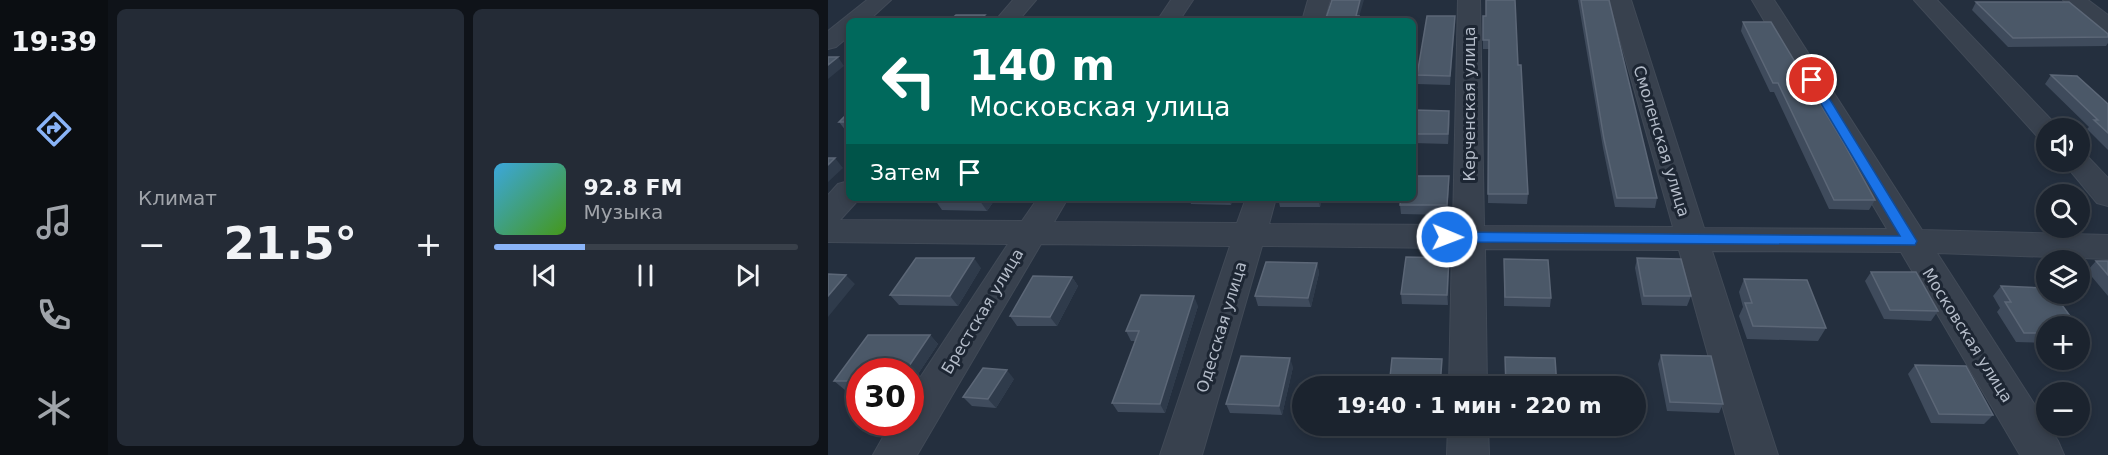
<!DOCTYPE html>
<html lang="ru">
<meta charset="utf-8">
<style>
body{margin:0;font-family:"DejaVu Sans",sans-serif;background:#242b36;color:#f1f3f6;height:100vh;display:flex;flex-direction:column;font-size:22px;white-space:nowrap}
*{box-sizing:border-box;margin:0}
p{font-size:20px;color:#a0a4aa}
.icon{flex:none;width:33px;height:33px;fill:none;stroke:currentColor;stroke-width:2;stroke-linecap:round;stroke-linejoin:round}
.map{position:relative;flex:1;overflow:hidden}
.panel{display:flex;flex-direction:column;gap:9px;padding:9px;background:#0f1319;width:720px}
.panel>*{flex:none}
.guide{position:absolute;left:18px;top:18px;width:570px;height:183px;border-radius:9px;box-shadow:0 3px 9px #0003,0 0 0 2px #39404a;background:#00695c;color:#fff;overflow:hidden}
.fabs{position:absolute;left:1208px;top:118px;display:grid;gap:12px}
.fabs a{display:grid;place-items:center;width:54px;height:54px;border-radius:50%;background:#1b232e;box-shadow:0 3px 9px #0003,0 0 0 2px #39404a;font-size:30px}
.speed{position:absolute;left:18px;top:358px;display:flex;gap:12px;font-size:30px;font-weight:700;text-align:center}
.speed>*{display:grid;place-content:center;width:78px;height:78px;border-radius:50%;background:#1b232e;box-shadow:0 3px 9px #0003,0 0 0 2px #39404a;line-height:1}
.speed .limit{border:9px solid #d22;background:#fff;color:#111}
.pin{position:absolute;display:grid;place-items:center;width:51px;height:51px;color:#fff;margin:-26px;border:3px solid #fff;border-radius:50%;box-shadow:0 2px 6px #0007}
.me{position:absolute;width:66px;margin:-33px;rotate:91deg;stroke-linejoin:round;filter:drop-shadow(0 0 4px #0008)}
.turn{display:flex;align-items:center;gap:21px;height:126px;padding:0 24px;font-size:27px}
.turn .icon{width:78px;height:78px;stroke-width:2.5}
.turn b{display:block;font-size:42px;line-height:51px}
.then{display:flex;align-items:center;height:57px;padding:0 24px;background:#0003;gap:12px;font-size:22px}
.big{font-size:45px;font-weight:700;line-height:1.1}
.panel .card{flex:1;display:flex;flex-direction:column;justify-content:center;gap:9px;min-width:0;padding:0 21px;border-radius:9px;background:#242b36}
.song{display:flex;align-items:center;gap:18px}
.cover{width:72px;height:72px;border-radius:9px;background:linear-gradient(135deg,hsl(200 70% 55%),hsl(100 70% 35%))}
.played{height:6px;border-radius:3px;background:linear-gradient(90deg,#8ab4f8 30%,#39404a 30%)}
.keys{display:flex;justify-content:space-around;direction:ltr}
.heat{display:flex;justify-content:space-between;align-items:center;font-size:33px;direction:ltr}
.panel .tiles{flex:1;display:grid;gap:9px;grid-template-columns:repeat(2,1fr)}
.trip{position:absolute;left:464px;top:376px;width:354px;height:60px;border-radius:30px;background:#1b232e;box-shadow:0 3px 9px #0003,0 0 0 2px #39404a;font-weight:700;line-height:60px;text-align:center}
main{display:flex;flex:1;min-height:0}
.tabs{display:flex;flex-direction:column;width:108px;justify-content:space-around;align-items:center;background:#0b0e12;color:#a0a4aa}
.tabs .icon{width:42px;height:42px}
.tabs .active{color:#8ab4f8}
.tabs b{font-size:27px;color:#f1f3f6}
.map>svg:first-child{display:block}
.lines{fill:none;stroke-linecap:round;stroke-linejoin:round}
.minor-casing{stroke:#414a57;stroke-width:2}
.minor{fill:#38414e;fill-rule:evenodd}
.wall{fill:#3f4b5c}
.shaded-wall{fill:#2f3b4b}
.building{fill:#4b5868;stroke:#5c6777;stroke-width:1.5}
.route{fill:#1a73e8;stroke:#114b97;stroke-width:1.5}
.labels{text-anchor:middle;stroke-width:6;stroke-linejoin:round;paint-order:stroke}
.street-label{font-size:16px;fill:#b4bcc9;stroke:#1d2633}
</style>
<main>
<nav class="tabs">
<b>19:39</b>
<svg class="icon active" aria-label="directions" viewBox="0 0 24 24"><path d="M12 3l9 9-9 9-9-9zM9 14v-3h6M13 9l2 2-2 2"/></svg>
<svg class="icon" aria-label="music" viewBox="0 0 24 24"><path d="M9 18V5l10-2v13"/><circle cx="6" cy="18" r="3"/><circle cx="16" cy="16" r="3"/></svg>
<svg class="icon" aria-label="phone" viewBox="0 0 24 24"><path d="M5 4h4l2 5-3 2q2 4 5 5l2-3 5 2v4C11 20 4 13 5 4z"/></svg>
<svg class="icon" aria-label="climate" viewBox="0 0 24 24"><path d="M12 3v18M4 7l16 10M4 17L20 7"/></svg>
</nav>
<section class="panel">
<div class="tiles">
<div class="card"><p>Климат</p>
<div class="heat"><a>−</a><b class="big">21.5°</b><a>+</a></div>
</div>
<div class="card">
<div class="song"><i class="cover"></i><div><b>92.8 FM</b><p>Музыка</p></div></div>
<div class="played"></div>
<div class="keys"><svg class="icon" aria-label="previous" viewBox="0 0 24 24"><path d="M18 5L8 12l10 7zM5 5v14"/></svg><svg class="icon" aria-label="pause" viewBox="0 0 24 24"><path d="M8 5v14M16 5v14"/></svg><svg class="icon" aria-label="next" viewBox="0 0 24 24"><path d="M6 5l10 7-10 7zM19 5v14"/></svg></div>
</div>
</div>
</section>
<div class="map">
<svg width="1280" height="455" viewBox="0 0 1280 455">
<rect width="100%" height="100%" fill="#242f3e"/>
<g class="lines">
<g class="minor-casing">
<path id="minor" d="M39,0h24l-23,21h-19v15l-13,11 -8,2v-18z
M185,0h23l-18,21h-23z
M343,0h22l-14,21h-22z
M480,0h22l-6,21h-22z
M630,0h22l4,226 189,1 -64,-227h22l73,228 183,1 -135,-229h22l148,230 186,5v24l-171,-6 121,188 6,14h-44l-119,-203 -189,-1 66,204h-42l-57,-205 -194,-1 2,138h-38l3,-139 -190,-2 -60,209h-42l70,-209 -189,-2 -124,211h-44l18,-32h19v-30l98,-149 -180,-2v-47l10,-11 11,-3v17h11l-20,22 182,1 16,-23h30l-14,24 183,1 9,-25h30l-7,26 184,1z
M1086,0h23l123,129h-14v8l-10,-2z
M1235,0h25l20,15v18l-8,-2z
M1251,153l8,3 21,22v28l-11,-3 -34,-41h16z
M620,426h40l1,29h-42z"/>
</g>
<use href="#minor" class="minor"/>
</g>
<path class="wall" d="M750,0h31l48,198 -2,10 -40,-1 -12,-59z
M1148,2l132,32v9l-2,3 -98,1 -36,-37z
M627,16l-5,69 -33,-1v-9z
M655,16l35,49 10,129 -1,10 -39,-1 1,-154h-6z
M915,22l132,178 -6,10 -40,-1 -55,-117h-4l-29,-61z
M1223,75l57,29v46l-21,-21 2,-2 -44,-43z
M21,112v19h-3l-7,-9z
M585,117l37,3 -2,24 -35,-1z
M621,186l-2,29 -46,-1 -1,-9z
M168,198l-9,13 -45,-1 -7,-10z
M248,198h40l-1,2 -39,-1z
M361,198h44l-2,7 -40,-1z
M450,198h44l-2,9h-40z
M621,258l-1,47 -46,-1 -1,-10z
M809,258l54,38 -4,10 -45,-1 -7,-37z
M676,259l47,39 -1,9 -46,-1z
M1268,261h12v35l-21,-25z
M489,263l2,10 -8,34 -53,-1 -3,-10z
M153,268l-23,38 -59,-1 -9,-10z
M1043,272l67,39 -7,10 -47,-2 -19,-38z
M244,277l6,9 -21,40h-40l-7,-10z
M916,279l82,49 -8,13 -71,-2 -8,-23 4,-9 -4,-15z
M1173,286l45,41v16l-30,-1 -19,-30 3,-4 -7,-12z
M370,306l-33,107 -47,-1 -6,-9 23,-62h-4l-5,-10z
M40,335h62l8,9 -28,42v-14h-50v18h-15l-11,-9z
M833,355l62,49 -4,9 -52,-2 -9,-47z
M1087,365l78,50 -9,9 -53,-1 -23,-49z
M465,367l-11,48 -52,-2 -4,-9z
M186,379l-18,29 -24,-2 -9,-9z"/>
<path class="shaded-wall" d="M532,0h4l-5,17 1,4h-4v-5z
M157,15l3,6h-9z
M627,16v9l-5,60v-9z
M10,57l6,9 -16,13v-14z
M621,111l1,9 -2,24v-10z
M7,158l8,10 -15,14v-17z
M155,198h13l-9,13 -7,-10z
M401,198h4l-2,7z
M490,198h4l-2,9z
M146,258l7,10 -23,38 -8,-10z
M621,258v10l-1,37 -1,-10z
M489,263l2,10 -8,34 -3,-9z
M18,275l9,9 -27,33v-21z
M244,277l6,9 -21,40 -7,-9z
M366,296l4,10 -33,107 -5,-9z
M102,335l8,9 -28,42v-14h-5z
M462,358l3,9 -11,48 -3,-9z
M179,370l7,9 -18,29 -8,-9z"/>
<path class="building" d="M504,0h28l-4,16h3l-1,5h-33z
M658,0h29l3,65h3l7,129h-40l1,-154h-6v-24h3z
M753,0h28l48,198h-40l-13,-59z
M1148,2h93l39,32v3l-95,1z
M128,15h29l-6,6h-30z
M599,16h28l-5,60 -33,-1z
M443,17h30l-2,4h-30z
M345,18h30l-2,3h-30z
M915,22h28l71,118 33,60h-41l-56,-117h-5z
M0,57h10l-10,8z
M1223,75l26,1 31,28v29l-14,-13h4z
M586,110l35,1 -1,23h-35z
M21,112v10h-10z
M0,158h7l-7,7z
M585,176h36l-2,29h-47l1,-7h12z
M109,198h46l-3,3 -45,-1z
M578,257l43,1 -2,37 -46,-1z
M88,258h58l-24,38 -60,-1z
M809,258l44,1 10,37h-47z
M676,259l44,1 3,38 -46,-1z
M1268,261h12v14z
M438,262l51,1 -9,35 -53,-2z
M1043,272h45l22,39 -48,-1z
M0,274l18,1 -18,21z
M205,276l39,1 -22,40 -40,-1z
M916,279l63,1 19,48 -73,-2 -8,-23h7z
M1173,286l45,2v6h8l24,33h-32v6h-22l-19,-31h6z
M313,295l53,1 -34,108 -48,-1 27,-72h-13z
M40,335h62l-25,37h-45v9h-26z
M833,355l50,1 12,48 -53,-2z
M413,356l49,2 -11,48 -53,-2z
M677,357l50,1 2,29h-51z
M564,358l50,1 -2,28h-51z
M1087,365l51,1 27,49 -54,-1z
M155,368l24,2 -19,29 -25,-2z"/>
<path class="route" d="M984,77l6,3 97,158 2,3 -2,4 -468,-3 -7,-5 7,-5 453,4 -93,-156z"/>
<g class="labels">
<g class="street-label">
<text transform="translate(641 104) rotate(-90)" y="6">Керченская улица</text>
<text transform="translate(834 141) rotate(73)" y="6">Смоленская улица</text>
<text transform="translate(154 311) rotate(-59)" y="6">Брестская улица</text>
<text transform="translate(393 327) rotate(-73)" y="6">Одесская улица</text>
<text transform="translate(1140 335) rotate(58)" y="6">Московская улица</text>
</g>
</g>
</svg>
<div class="fabs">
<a><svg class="icon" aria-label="sound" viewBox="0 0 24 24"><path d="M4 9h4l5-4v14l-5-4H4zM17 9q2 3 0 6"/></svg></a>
<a><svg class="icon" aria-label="search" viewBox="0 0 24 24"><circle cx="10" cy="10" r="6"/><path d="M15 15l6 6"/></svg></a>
<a><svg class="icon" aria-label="layers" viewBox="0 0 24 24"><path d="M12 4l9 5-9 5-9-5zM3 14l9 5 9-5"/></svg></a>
<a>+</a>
<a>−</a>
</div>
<div class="speed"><div class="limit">30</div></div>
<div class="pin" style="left:984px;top:80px;background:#d93025"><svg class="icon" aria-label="arrive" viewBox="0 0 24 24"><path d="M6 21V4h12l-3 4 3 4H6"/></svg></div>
<svg class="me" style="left:619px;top:237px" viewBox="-20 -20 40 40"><circle r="17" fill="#1a73e8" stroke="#fff" stroke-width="3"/><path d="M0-11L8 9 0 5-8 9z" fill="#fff"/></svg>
<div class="trip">19:40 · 1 мин · 220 m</div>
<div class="guide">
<div class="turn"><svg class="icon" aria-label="left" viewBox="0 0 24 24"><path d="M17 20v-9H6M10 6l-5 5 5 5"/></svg><div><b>140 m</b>Московская улица</div></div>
<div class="then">Затем<svg class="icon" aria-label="arrive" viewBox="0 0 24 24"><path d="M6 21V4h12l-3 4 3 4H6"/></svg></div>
</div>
</div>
</main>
